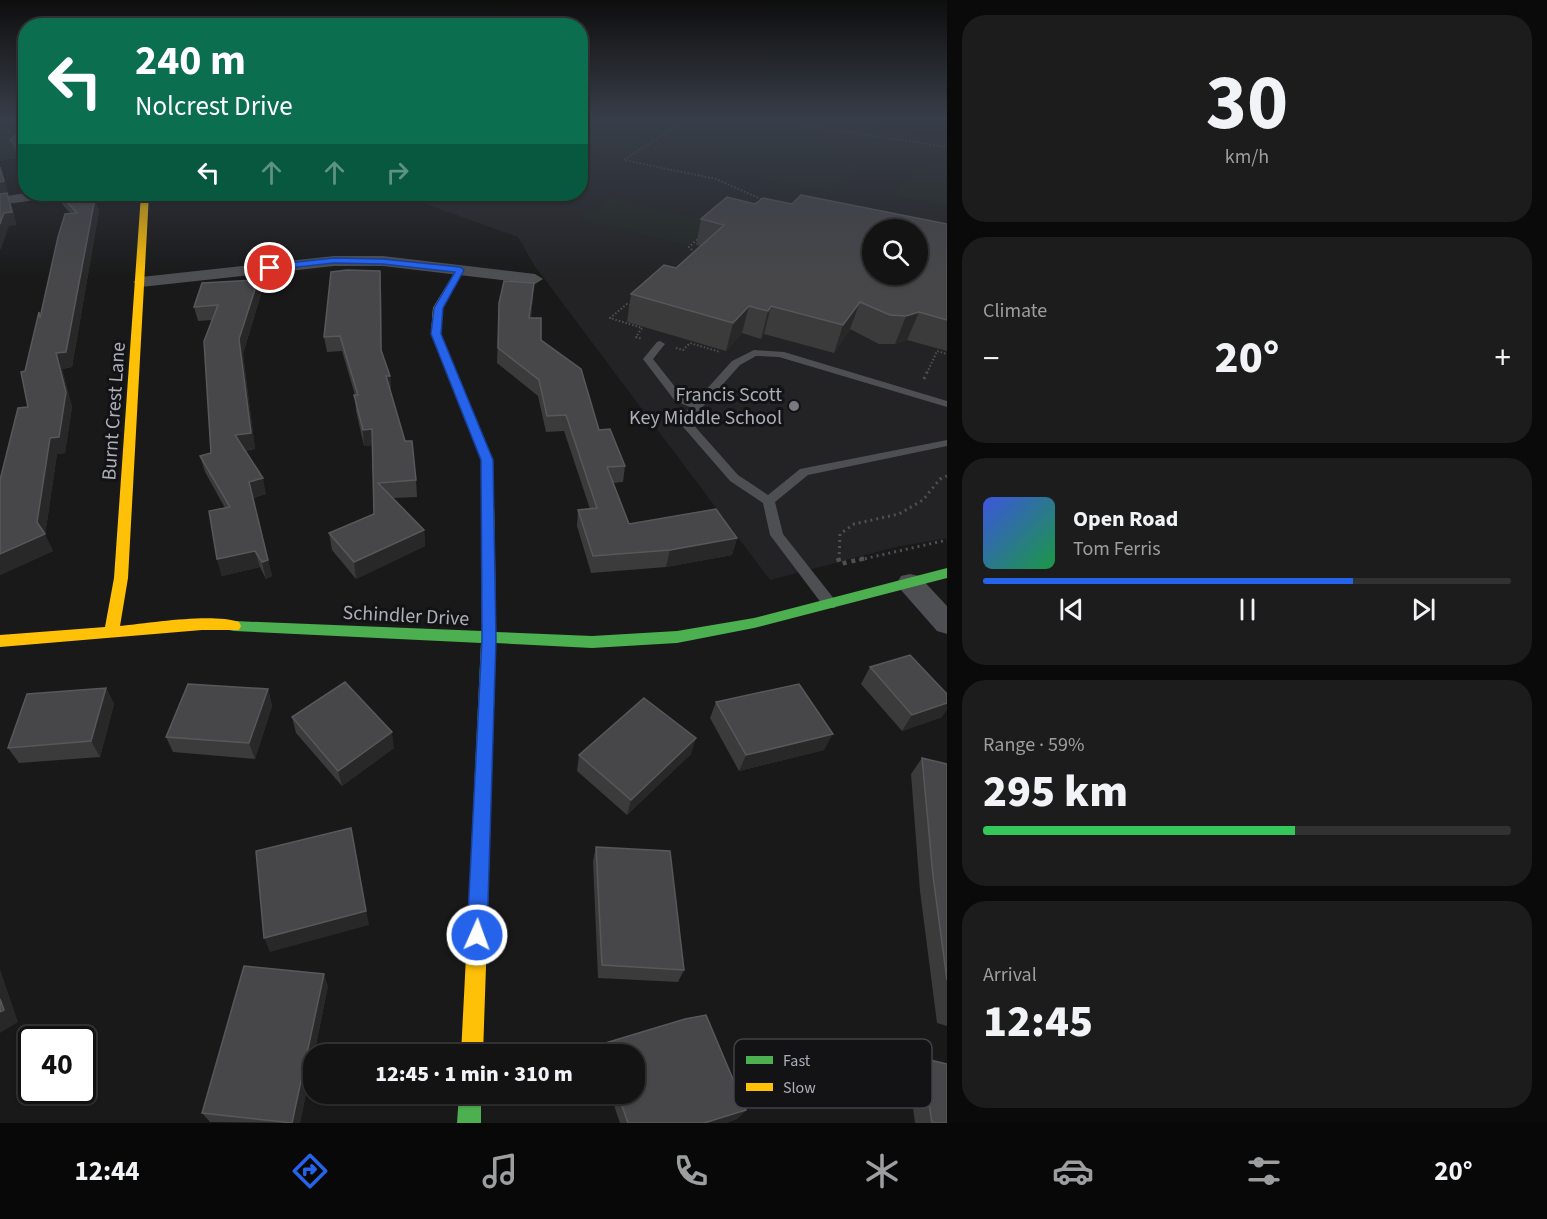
<!DOCTYPE html>
<meta charset="utf-8">
<style>
body{margin:0;font-family:"Source Sans 3",sans-serif;background:#1c1c1c;color:#f1f3f6;height:100vh;display:flex;flex-direction:column;font-size:22px;white-space:nowrap}
*{box-sizing:border-box;margin:0}
p{font-size:20px;color:#9d9ea0}
.icon{flex:none;width:33px;height:33px;fill:none;stroke:currentColor;stroke-width:2;stroke-linecap:round;stroke-linejoin:round}
.map{position:relative;flex:1;overflow:hidden}
.sheet{display:flex;flex-direction:column;gap:15px;padding:15px;background:#0a0a0a;width:600px}
.sheet>*{flex:none}
.guide{position:absolute;left:18px;top:18px;width:570px;height:183px;border-radius:24px;box-shadow:0 2px 4px #0004,0 0 0 2px #323233;background:#0b6e4f;color:#fff;overflow:hidden}
.tools{position:absolute;left:862px;top:219px;display:grid;gap:12px}
.tools a{display:grid;place-items:center;width:66px;height:66px;border-radius:50%;background:#131313;box-shadow:0 2px 4px #0004,0 0 0 2px #323233;font-size:30px}
.speed{position:absolute;left:18px;top:1026px;display:flex;gap:12px;font-size:30px;font-weight:700;text-align:center}
.speed>*{display:grid;place-content:center;width:78px;height:78px;border-radius:50%;background:#131313;box-shadow:0 2px 4px #0004,0 0 0 2px #323233;line-height:1}
.speed .limit{border:3px solid #111;border-radius:9px;background:#fff;color:#111}
.pin{position:absolute;display:grid;place-items:center;width:51px;height:51px;color:#fff;margin:-26px;border:3px solid #fff;border-radius:50%;box-shadow:0 2px 6px #0007}
.me{position:absolute;width:66px;margin:-33px;rotate:2deg;stroke-linejoin:round;filter:drop-shadow(0 0 4px #0008)}
.turn{display:flex;align-items:center;gap:21px;height:126px;padding:0 18px;font-size:27px}
.turn .icon{width:78px;height:78px;stroke-width:2.5}
.turn b{display:block;font-size:42px;line-height:51px}
.lanes{display:flex;align-items:center;height:57px;padding:0 18px;background:#0003;justify-content:center;gap:30px;direction:ltr}
.lanes .off{opacity:.35}
.big{font-size:45px;font-weight:800;line-height:1.1}
.sheet .card{flex:1;display:flex;flex-direction:column;justify-content:center;gap:9px;min-width:0;padding:0 21px;border-radius:24px;background:#1c1c1c}
.sheet .dial{align-items:center;gap:0}
.dial b{font-size:78px;line-height:1}
.song{display:flex;align-items:center;gap:18px}
.cover{width:72px;height:72px;border-radius:9px;background:linear-gradient(135deg,hsl(230 70% 55%),hsl(140 70% 35%))}
.played{height:6px;border-radius:3px;background:linear-gradient(90deg,#2563eb 70%,#323233 70%)}
.keys{display:flex;justify-content:space-around;direction:ltr}
.heat{display:flex;justify-content:space-between;align-items:center;font-size:33px;direction:ltr}
.charge{height:9px;border-radius:4px;background:linear-gradient(90deg,#34c759 59%,#323233 0)}
.trip{position:absolute;left:303px;top:1044px;width:342px;height:60px;border-radius:24px;background:#131313;box-shadow:0 2px 4px #0004,0 0 0 2px #323233;font-weight:800;line-height:60px;text-align:center}
.dock{display:flex;height:96px;justify-content:space-around;align-items:center;background:#080808;color:#9d9ea0}
.dock .icon{width:42px;height:42px}
.dock .on{color:#2563eb}
.dock b{font-size:27px;color:#f1f3f6}
main{display:flex;flex:1;min-height:0}
.map>svg:first-child{display:block}
.built{fill:#232325;fill-rule:evenodd}
.green{fill:#222823}
.lines{fill:none;stroke-linecap:round;stroke-linejoin:round}
.path-far2{stroke:#4f5053;stroke-width:2;stroke-dasharray:1.5 2;stroke-linecap:butt}
.path-far1{stroke:#4f5053;stroke-width:3;stroke-dasharray:2 4;stroke-linecap:butt}
.path{stroke:#4f5053;stroke-width:4.5;stroke-dasharray:4 5;stroke-linecap:butt}
.lane{fill:#4e4f52;fill-rule:evenodd}
.street{fill:#4e4f52;fill-rule:evenodd}
.fast{fill:#4caf50;fill-rule:evenodd}
.slow{fill:#ffc107;fill-rule:evenodd}
.wall{fill:#3b3b3c}
.shaded-wall{fill:#282829}
.building{fill:#47474a;stroke:#57585b;stroke-width:1.5;fill-rule:evenodd}
.route{fill:#2563eb;stroke:#184099;stroke-width:1.5}
.poi-dot{fill:#797a81;stroke:#131315;stroke-width:2}
.labels{text-anchor:middle;stroke-width:6;stroke-linejoin:round;paint-order:stroke}
.poi-label{font-size:20px;fill:#acafb9;stroke:#131315;text-anchor:end}
.street-label{font-size:20px;fill:#acafb9;stroke:#131315}
.key{fill:#131315;stroke:#414246;stroke-width:1.5}
.key-label{font-size:16px;fill:#acafb9}
</style>
<main>
<div class="map">
<svg width="947" height="1123" viewBox="0 0 947 1123">
<rect width="100%" height="100%" fill="#191919"/>
<path class="built" d="M581,121h256l110,19v398l-51,9 -126,33 -236,-315 -16,-28 -120,-43h182zM873,230h45v44h-45z"/>
<path class="green" d="M0,121h25v36l-25,4z
M597,121h82l-45,30 -53,-11v-9z
M743,132l77,11 41,25 -32,24 -112,-21 -11,-10z
M923,159l24,4v43l-55,-11z
M610,198l104,24 -26,23 -109,-27z"/>
<g class="lines">
<path class="path-far2" d="M684,121l-60,39 92,19 47,21
M774,121l173,26
M697,255l-8,-8 12,-11
M634,306l-7,-2 -17,14 32,10 -6,9 6,2
M676,348l7,2 7,-7 30,9
M927,373l10,-22 10,3"/>
<path class="path-far1" d="M924,379l3,-7
M839,560l1,-26 14,-10 45,-10 24,-14 17,-21 7,-3
M859,560l88,-20"/>
<path class="path" d="M838,558l2,6 26,-6"/>
<path class="lane" d="M660,341l5,3 -12,15 30,38 12,5 37,-41 22,-11 30,2 163,49v6l-168,-50 -23,-1 -16,9 -50,56 48,54 30,20 32,-26 147,-29v6l-139,29 -33,27 8,32 52,66 2,4 -2,4h-10l-55,-73 -7,-32 -33,-22 -52,-60 12,-14 -15,-6 -32,-42 14,-17z"/>
<path class="street" d="M26,193l29,1h1l-7,4 -49,7v-8z
M334,256h49l152,18 8,5 -8,5 -152,-18h-49l-193,21 -8,-5 8,-5z
M910,574l9,2 28,30v28l-10,-3 -36,-41 -4,-7 4,-7z"/>
<path class="fast" d="M488,546l7,5 1,81 96,4 85,-5 77,-13 193,-50v10l-193,50 -77,15 -85,5 -96,-5 -9,294 -3,7 -7,3 -7,-3 -3,-7 14,-294 -247,-12 -5,-1 -2,-4 2,-4 5,-1 248,10 -1,-80z
M459,1094h22v29h-24z"/>
<path class="slow" d="M141,194h8l-21,384 -8,48c32,-3 90,-13 119,-4l2,4 -2,4h-37l-202,17v-12l105,-8 9,-49z
M460,267l4,3 -21,38 -2,26 52,126 2,91 -7,5 -7,-5v-91l-50,-126 2,-26 23,-38z
M477,927l7,3 3,7 -4,117h-22l6,-117 3,-7z"/>
</g>
<path class="wall" d="M26,127v36l-11,-12 -5,-11z
M54,194h37l8,17 -27,156 -10,2 10,38 -7,46 -8,1 -12,81 8,16 -53,24 28,-168 -3,-36 45,-158 -14,-16z
M755,204h37l155,20v127l-40,-11 -12,4h-16l-29,-15 -16,24 -70,-19 -3,5 -19,-6 -16,18 -99,-29 4,-28 45,-26 25,-22 -5,-1 5,-26z
M381,285l1,68 8,23 1,15h-1l26,89 1,17 -24,1 31,32 1,16 -69,33 -24,-29 -3,-17 45,-19 -2,-69 -8,1 -8,-35 -1,-16 -13,-44 -15,1 -3,-15z
M261,294l-18,60 12,95 -10,2 21,43 -13,4 19,78 -6,3 -6,-12 -38,9 -5,-17 8,-51 -20,-36 -5,-16 11,-3 1,-133 -14,1 -4,-14z
M533,297l-2,21 10,22 58,90 26,36 -2,16 -10,1 16,41 108,14 -5,17 -66,12 -75,6 -14,-47 1,-16 12,-1 -26,-78 -18,1 -8,-36 -41,-33 2,-60z
M870,667l72,50 -40,14 -41,-47z
M106,688l8,16 -14,53 -81,6 -11,-15z
M268,689l4,17 -17,53 -82,-7 -7,-15z
M716,702l108,48 -85,21 -29,-53z
M292,717l102,31 -52,38 -46,-53z
M691,754l-64,61 -50,-44 2,-16z
M922,758l25,6v262l-10,-3 -17,-132 -9,-117z
M596,847l88,123 -6,12 -80,-4 -5,-117z
M328,986l-28,137 -90,-1 -8,-9z
M706,1015l40,95 -9,9 -11,4h-106l-10,-29h24v-40h-36l4,-10 83,-25z
M922,1058l25,65h-32l-7,-54z"/>
<path class="shaded-wall" d="M0,167l4,11 4,15 -1,1 5,12 5,19 -8,1 -8,23h-1z
M193,194h25l-25,3z
M95,198l4,13 -27,156 -10,2 10,38 -7,46 -8,1 -12,81 8,16 -53,24v-21l37,-32 13,-84 6,-85z
M380,271l1,14 1,80 -1,-15z
M258,280l3,14 -18,60 12,95 -16,2 -4,-16 4,-96z
M534,283l-1,14 -4,35v-14z
M860,302l-10,27 -16,24 9,-28z
M749,306l-7,27 -16,18 7,-28z
M771,306l-7,28 -3,5 7,-28z
M919,312l-12,28 -12,4 11,-28z
M386,376h4l1,15 -4,1z
M372,429l1,16 -9,1 -1,-16z
M263,478l3,16 -13,4 19,78 -6,3 -4,-17 -13,-80z
M424,530l1,16 -69,33 -2,-17z
M737,538l-5,17 -66,12 4,-17z
M255,551l5,16 -38,9 -5,-17z
M106,688l8,16 -14,53 -9,-16z
M268,689l4,17 -17,53 -6,-16z
M947,703v7l-5,7 -40,14 10,-16z
M392,732l2,16 -52,38 -4,-15z
M833,734l-9,16 -85,21 7,-16z
M696,738l-5,16 -64,61 4,-15z
M354,843l15,82 -99,27 -6,-14z
M0,969l18,53 -18,11z
M324,974l4,12 -28,137h-8z
M746,1110l-9,9 -11,4h-22z"/>
<path class="building" d="M25,127h1v29l-16,-16z
M0,167l4,14 -4,1z
M7,193l5,19 -8,1 -4,11v-30z
M60,194h31l4,4 -29,154 -10,1 10,39 -7,45 -9,1 -13,84 8,12 -45,20v-74l18,-72 10,-1 -7,-35 4,-1 14,-59 1,6 18,-81 7,-23 12,-1z
M801,195l146,29v96l-28,-8 -13,4 -16,-1 -30,-13 -17,23 -72,-19 -3,5 -19,-5 -16,17 -102,-29 33,-29 12,3 48,-43 -23,-6 26,-22 28,7 8,-6 29,6zM873,230h45v44h-45z
M347,270l33,1 1,79 9,26h-4l19,65h7l4,39 -38,3 46,47 -70,32 -25,-29 45,-19 -2,-85 -9,1 -9,-35h4l-18,-59 -16,1 7,-65z
M258,280l-19,59 12,94 -16,2 28,43 -14,4 19,78 -6,2 -7,-11 -38,8 -8,-48 21,-4 -30,-51 11,-3 -7,-112 14,-36 -24,2 8,-24z
M504,281l30,2 -5,35h12v22l40,29 18,61 11,-1 15,37 -18,1 22,57 87,-15 21,29 -67,12 -77,6 -15,-46 19,-2 -31,-93 -19,1 -8,-36 -41,-32 1,-45z
M910,655l37,39v9l-35,12 -42,-48z
M345,682l47,50 -54,39 -46,-54z
M188,684l80,5 -19,54 -83,-6z
M799,684l34,50 -87,21 -30,-53z
M106,688l-15,53 -83,7 19,-54z
M644,698l52,40 -65,62 -52,-45z
M922,758l25,6v216l-14,-104z
M351,828l15,83 -102,27 -8,-87z
M596,847l74,4 14,119 -82,-5z
M244,966l80,8 -32,149 -90,-10z
M0,999l4,11 -4,2z
M706,1015l40,95 -42,13h-76l-10,-29h16v-40h-29l-3,-10 83,-25z
M922,1058l25,6v59h-15z"/>
<linearGradient id="sky" x2="0" y2="1"><stop stop-color="#0e0e0e"/><stop offset="0.43" stop-color="#383e49"/><stop offset="1" stop-color="#383e49" stop-opacity="0"/></linearGradient>
<rect width="947" height="279" fill="url(#sky)"/>
<path class="route" d="M334,258l49,1 77,8 4,3 -21,38 -2,26 52,126 3,179 -9,296 -3,8 -7,2 -8,-2 -2,-8 15,-296 -1,-179 -50,-126 3,-26 21,-36 -72,-8 -49,-1 -64,7 -5,-2 5,-3z"/>
<circle class="poi-dot" cx="794" cy="406" r="6"/>
<g class="labels">
<g class="poi-label">
<text x="782" y="401">Francis Scott<tspan x="782" dy="23">Key Middle School</tspan></text>
</g>
<g class="street-label">
<text transform="translate(113 411) rotate(-86)" y="7">Burnt Crest Lane</text>
<text transform="translate(406 615) rotate(3)" y="7">Schindler Drive</text>
</g>
</g>
<rect x="734" y="1039" width="198" height="69" rx="9" class="key"/>
<rect x="746" y="1056" width="27" height="8" fill="#4caf50"/>
<rect x="746" y="1083" width="27" height="8" fill="#ffc107"/>
<g class="key-label">
<text x="783" y="1066">Fast</text>
<text x="783" y="1093">Slow</text>
</g>
</svg>
<div class="tools">
<a><svg class="icon" aria-label="search" viewBox="0 0 24 24"><circle cx="10" cy="10" r="6"/><path d="M15 15l6 6"/></svg></a>
</div>
<div class="speed"><div class="limit">40</div></div>
<div class="pin" style="left:270px;top:268px;background:#d93025"><svg class="icon" aria-label="arrive" viewBox="0 0 24 24"><path d="M6 21V4h12l-3 4 3 4H6"/></svg></div>
<svg class="me" style="left:477px;top:935px" viewBox="-20 -20 40 40"><circle r="17" fill="#2563eb" stroke="#fff" stroke-width="3"/><path d="M0-11L8 9 0 5-8 9z" fill="#fff"/></svg>
<div class="trip">12:45 · 1 min · 310 m</div>
<div class="guide">
<div class="turn"><svg class="icon" aria-label="left" viewBox="0 0 24 24"><path d="M17 20v-9H6M10 6l-5 5 5 5"/></svg><div><b>240 m</b>Nolcrest Drive</div></div>
<div class="lanes"><svg class="icon" aria-label="left" viewBox="0 0 24 24"><path d="M17 20v-9H6M10 6l-5 5 5 5"/></svg><svg class="icon off" aria-label="ahead" viewBox="0 0 24 24"><path d="M12 20V5M6 11l6-6 6 6"/></svg><svg class="icon off" aria-label="ahead" viewBox="0 0 24 24"><path d="M12 20V5M6 11l6-6 6 6"/></svg><svg class="icon off" aria-label="right" viewBox="0 0 24 24"><path d="M7 20v-9h11M14 6l5 5-5 5"/></svg></div>
</div>
</div>
<section class="sheet">
<div class="card dial"><b>30</b><p>km/h</p></div>
<div class="card"><p>Climate</p>
<div class="heat"><a>−</a><b class="big">20°</b><a>+</a></div>
</div>
<div class="card">
<div class="song"><i class="cover"></i><div><b>Open Road</b><p>Tom Ferris</p></div></div>
<div class="played"></div>
<div class="keys"><svg class="icon" aria-label="previous" viewBox="0 0 24 24"><path d="M18 5L8 12l10 7zM5 5v14"/></svg><svg class="icon" aria-label="pause" viewBox="0 0 24 24"><path d="M8 5v14M16 5v14"/></svg><svg class="icon" aria-label="next" viewBox="0 0 24 24"><path d="M6 5l10 7-10 7zM19 5v14"/></svg></div>
</div>
<div class="card"><p>Range · 59%</p><b class="big">295 km</b><div class="charge"></div></div>
<div class="card"><p>Arrival</p><b class="big">12:45</b></div>
</section>
</main>
<nav class="dock">
<b>12:44</b>
<svg class="icon on" aria-label="directions" viewBox="0 0 24 24"><path d="M12 3l9 9-9 9-9-9zM9 14v-3h6M13 9l2 2-2 2"/></svg>
<svg class="icon" aria-label="music" viewBox="0 0 24 24"><path d="M9 18V5l10-2v13"/><circle cx="6" cy="18" r="3"/><circle cx="16" cy="16" r="3"/></svg>
<svg class="icon" aria-label="phone" viewBox="0 0 24 24"><path d="M5 4h4l2 5-3 2q2 4 5 5l2-3 5 2v4C11 20 4 13 5 4z"/></svg>
<svg class="icon" aria-label="climate" viewBox="0 0 24 24"><path d="M12 3v18M4 7l16 10M4 17L20 7"/></svg>
<svg class="icon" aria-label="car" viewBox="0 0 24 24"><path d="M5 17H2v-5l4-1 3-4h7l3 4 3 1v5h-3M9 17h6M6 11h13"/><circle cx="7" cy="17" r="2"/><circle cx="17" cy="17" r="2"/></svg>
<svg class="icon" aria-label="filters" viewBox="0 0 24 24"><path d="M4 7h16M4 17h16"/><circle cx="9" cy="7" r="2"/><circle cx="15" cy="17" r="2"/></svg>
<b>20°</b>
</nav>
